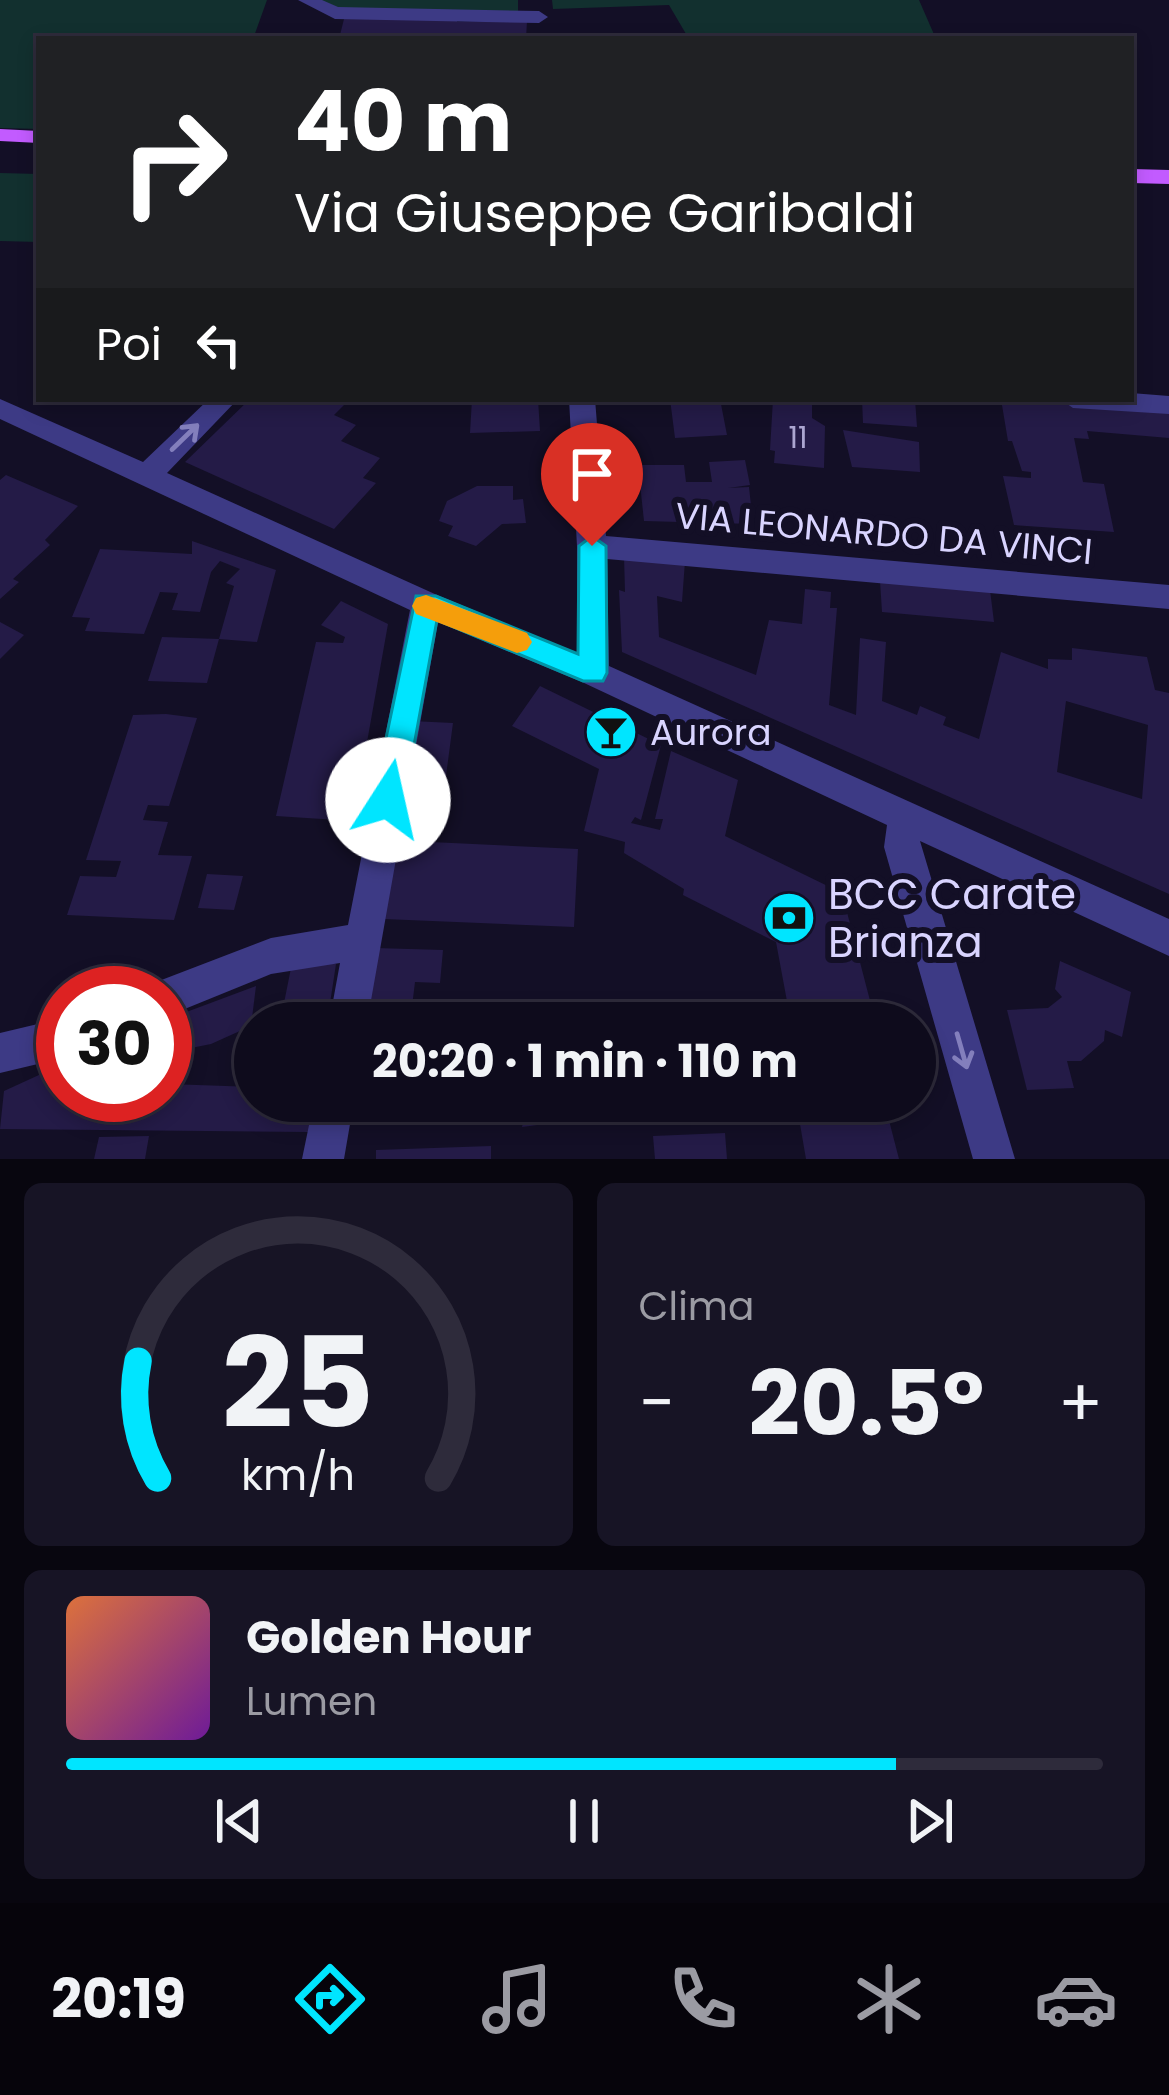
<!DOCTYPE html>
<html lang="it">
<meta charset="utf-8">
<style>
body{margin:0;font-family:Poppins,sans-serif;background:#171425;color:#f1f3f6;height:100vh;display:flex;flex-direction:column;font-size:45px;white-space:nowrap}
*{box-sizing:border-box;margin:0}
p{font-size:39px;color:#9b9ba3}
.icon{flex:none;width:66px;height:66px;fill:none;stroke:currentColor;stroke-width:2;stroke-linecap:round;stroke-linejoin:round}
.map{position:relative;height:1159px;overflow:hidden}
.drawer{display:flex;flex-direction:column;gap:24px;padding:24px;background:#08060f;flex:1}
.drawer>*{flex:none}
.top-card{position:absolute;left:36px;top:36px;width:1098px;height:366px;border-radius:0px;box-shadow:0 6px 18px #0003,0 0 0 3px #2e2b3b;background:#202124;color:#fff;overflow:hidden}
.speed{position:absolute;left:36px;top:966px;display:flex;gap:24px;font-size:60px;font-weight:700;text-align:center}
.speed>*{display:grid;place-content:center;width:156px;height:156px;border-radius:50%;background:#0e0b1c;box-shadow:0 6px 18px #0003,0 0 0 3px #2e2b3b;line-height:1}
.speed .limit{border:18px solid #d22;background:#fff;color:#111}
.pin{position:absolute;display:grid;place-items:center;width:102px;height:102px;color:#fff;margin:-123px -51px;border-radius:50% 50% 50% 0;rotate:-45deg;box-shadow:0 0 12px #0007}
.pin .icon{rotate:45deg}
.me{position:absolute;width:132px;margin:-66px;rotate:10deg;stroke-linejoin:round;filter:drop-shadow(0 0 9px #0008)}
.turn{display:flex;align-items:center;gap:42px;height:252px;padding:0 60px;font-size:54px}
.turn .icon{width:156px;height:156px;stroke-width:2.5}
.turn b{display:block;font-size:84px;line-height:102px}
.then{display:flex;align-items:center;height:114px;padding:0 60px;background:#0003;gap:24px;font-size:45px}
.big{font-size:90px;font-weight:700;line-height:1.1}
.drawer .card{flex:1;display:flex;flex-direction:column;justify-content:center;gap:18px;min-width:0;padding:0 42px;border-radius:18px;background:#171425}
.drawer .dial{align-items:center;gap:0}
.dial svg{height:312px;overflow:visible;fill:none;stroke:#2e2b3b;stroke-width:7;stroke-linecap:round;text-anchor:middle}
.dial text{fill:#f1f3f6;stroke:none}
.song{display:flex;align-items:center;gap:36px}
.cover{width:144px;height:144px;border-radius:18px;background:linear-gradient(135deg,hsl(20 70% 55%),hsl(280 70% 35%))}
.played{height:12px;border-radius:6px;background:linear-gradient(90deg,#00e5ff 80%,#2e2b3b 80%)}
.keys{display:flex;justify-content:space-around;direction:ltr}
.heat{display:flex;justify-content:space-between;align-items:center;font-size:66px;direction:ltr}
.drawer .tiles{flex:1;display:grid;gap:24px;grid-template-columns:1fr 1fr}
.card:last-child{grid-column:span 2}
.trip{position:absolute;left:234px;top:1002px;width:702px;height:120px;border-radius:60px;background:#0e0b1c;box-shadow:0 6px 18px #0003,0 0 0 3px #2e2b3b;font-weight:700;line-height:120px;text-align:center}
.dock{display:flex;height:192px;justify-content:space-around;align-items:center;background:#06040b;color:#9b9ba3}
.dock .icon{width:84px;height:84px}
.dock .current{color:#00e5ff}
.dock b{font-size:54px;color:#f1f3f6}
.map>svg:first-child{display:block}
.green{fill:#12302f}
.building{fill:#241b47;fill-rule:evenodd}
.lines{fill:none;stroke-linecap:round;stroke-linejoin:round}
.minor{fill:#3d3a85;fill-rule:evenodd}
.major{fill:#c25bff;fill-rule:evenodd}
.oneway{stroke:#837fbc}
.route{fill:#00e5ff;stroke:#0095a6;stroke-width:3}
.slow{fill:#f59e0b}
.labels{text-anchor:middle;stroke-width:12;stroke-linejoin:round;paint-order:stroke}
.number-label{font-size:30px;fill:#aca6d1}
.street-label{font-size:36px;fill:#d9d4ff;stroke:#130f26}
.poi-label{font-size:36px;fill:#d9d4ff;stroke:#130f26;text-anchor:start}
.near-poi-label{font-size:42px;fill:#d9d4ff;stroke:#130f26;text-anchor:start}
</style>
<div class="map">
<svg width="1169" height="1159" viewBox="0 0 1169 1159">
<rect width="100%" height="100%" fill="#130f26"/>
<path class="green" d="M0,0h267l-14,39h-214v90l-39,-1z
M313,0h205v13l-171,1z
M552,0h367l17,39h-247l-20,-34 -116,4z
M0,173l39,1v68l-39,-1z"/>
<path class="building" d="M457,18v4l70,-1 -1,18h-187l5,-20z
M250,399h100l-16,16 22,10 -15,16 39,17 -17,20 13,5 -42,46 -149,-67z
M472,399h66l2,32 -70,2z
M670,399h50l7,36 -52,3z
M773,399h39v19l13,8 -1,42 -50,-5 1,-12 -5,-1z
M862,399h53l2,28 -54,-4z
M1001,399h72l96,12v27l-82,-7 2,8 -15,-1 9,44 21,2 10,48 -100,-7 -11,-49 28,2v-6l-9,-1 -10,-30h-4z
M843,430l76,12 1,30 -68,-5z
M745,460l5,25 -22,3 21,-1 4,37 -109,-3 -6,-56h46l2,17h26l-3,-20z
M6,475l72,31 -33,34 5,5 -37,34 6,3 -19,17v-119z
M477,486h36v14l10,-1 3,24 -24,1 -26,22 -28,-10 5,-10 -14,-5 8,-20z
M192,541l84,29 -19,72 -38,-3 -12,44 -59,-2 14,-44 57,2 15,-53 -8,-3 14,-14 -20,-8 -9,11 -11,40 -28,-2 6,-17 -18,-1 -16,42 -59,-3 5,-13 -18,-1 28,-68 92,5z
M624,556l61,5 -3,41 -25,-6 2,41 97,38 13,-55 33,4 3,-35 26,3 -1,16h7l-8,97 27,10 4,-77 26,4 -4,59 35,14 3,-9 26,11 -3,8 36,14 22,-87 47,17v-10l24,1v-12l75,9 8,33 14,3v201l-547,-242 -3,-62 6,2zM1066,701l82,24 -6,74 -85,-27z
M880,581l110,9 4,32 -112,-10z
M341,601l47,23 -35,197 -77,-5 40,-174 27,1 2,-6 -24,-12z
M0,622l24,13 -24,24z
M540,686l121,59 -20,75 -6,-3 -4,6 29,7 3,-11h-8l16,-68 67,29 -13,56 117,57 32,123 -9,7h-83l7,-11 -13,-70 -93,-47 1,-6 -60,-36 1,-11 -41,-11 15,-62 -87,-43z
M166,714l31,4 -28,88 -21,-1 -5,15 25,2 -10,33 34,1 -18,64 -107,-5 13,-39 36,1 5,-16 -35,-1 47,-145z
M411,721l42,2 -9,68 -43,-2z
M406,792l33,2 -8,48 147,7 -4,78 -190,-8z
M207,874l36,2 -9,34 -36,-2z
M375,948l68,2 -3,33 -25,-1 -5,41h-45z
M1060,961l71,31 -9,45 -17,-7 -1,11 -23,20h-14l7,27 -47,2 -20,-80 41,-2 14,-11 -7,-8z
M292,963l44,1 -9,59h-47z
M256,986l-5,40 -40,18 -35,7 -8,33 87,3v14h59l-5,31 -309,-3 4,-38 59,-27v31h102v-75z
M354,1101h104l-1,22 -106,-3z
M529,1101h36l-5,21 -38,5z
M796,1101h88l15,58h-93z
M725,1133l2,26h-72l-2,-23z
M149,1136l-4,23h-51l5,-22z
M491,1146v13h-115v-9z"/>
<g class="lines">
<path class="minor" d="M298,0h24l16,7 201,4 9,6 -9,6 -204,-4z
M1131,393l38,3v18l-96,-6 -13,-9h71z
M0,399l143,63 66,-63h29l-71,74 270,122 140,58v-107l-8,-147h26l11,137 563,49v24l-562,-50 2,107 560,253v37l-249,-115 95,318h-42l-89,-312 3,-22 -305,-143 -144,-60 -71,401h-38l11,-60 -69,11 -106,43v-24h-17l3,-9 120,-46 77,-13 62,-315 -410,-191z
M63,1018v40l-63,15v-40z
M314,1101h40l-10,58h-42z"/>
<path class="major" d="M0,129l39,2v12l-39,-2z
M1131,169l38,1v14l-38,-1z"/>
</g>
<defs><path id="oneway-shaft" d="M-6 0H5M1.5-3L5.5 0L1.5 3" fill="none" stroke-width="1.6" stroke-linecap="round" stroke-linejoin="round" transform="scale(3)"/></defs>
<g class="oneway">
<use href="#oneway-shaft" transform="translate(185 437) rotate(-44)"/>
<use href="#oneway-shaft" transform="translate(962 1051) rotate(74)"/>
</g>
<path class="route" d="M592,536l14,10 1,127 -4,8h-20l-146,-61 -33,180 -4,10 -12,4 -11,-4 -4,-10 43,-204h20l142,58 1,-108z"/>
<path class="slow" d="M426,595l101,38 5,9 -5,8 -10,3 -101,-39 -4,-8 4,-8z"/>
<defs>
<g id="bar-disc" transform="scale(2.7)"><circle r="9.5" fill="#00e5ff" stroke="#130f26"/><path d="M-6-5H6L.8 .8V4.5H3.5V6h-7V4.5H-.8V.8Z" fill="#111"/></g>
<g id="bank-disc" transform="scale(2.7)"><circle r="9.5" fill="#00e5ff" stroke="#130f26"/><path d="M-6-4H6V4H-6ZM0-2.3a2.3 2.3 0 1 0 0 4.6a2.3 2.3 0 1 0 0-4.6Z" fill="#111"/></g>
</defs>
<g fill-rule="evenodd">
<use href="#bar-disc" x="611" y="732"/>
<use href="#bank-disc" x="789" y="918"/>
</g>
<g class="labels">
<g class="number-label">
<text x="798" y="448">11</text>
</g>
<g class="street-label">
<text transform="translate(884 533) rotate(5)" y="13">VIA LEONARDO DA VINCI</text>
</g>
<g class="poi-label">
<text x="650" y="745">Aurora</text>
</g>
<g class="near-poi-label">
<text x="828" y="909">BCC Carate<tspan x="828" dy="48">Brianza</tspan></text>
</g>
</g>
</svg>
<div class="speed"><div class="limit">30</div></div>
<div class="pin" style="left:592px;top:546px;background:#d93025"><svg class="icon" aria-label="arrive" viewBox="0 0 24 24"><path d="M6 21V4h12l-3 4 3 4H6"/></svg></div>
<svg class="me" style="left:388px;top:800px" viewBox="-20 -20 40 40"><circle r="19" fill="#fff"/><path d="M0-13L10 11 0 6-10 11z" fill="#00e5ff"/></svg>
<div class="trip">20:20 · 1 min · 110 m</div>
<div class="top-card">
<div class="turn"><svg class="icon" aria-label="right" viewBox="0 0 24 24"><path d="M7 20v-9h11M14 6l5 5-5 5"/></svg><div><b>40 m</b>Via Giuseppe Garibaldi</div></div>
<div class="then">Poi<svg class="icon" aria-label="left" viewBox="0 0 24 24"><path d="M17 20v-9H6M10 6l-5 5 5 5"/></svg></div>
</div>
</div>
<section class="drawer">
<div class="tiles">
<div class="card dial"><svg viewBox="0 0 100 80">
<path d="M14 69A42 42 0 1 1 86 69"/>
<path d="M14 69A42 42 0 0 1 9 39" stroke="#00e5ff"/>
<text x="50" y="56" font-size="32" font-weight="700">25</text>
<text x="50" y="72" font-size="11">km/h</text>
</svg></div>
<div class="card"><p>Clima</p>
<div class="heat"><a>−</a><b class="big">20.5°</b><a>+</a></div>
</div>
<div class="card">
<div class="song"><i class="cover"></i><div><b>Golden Hour</b><p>Lumen</p></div></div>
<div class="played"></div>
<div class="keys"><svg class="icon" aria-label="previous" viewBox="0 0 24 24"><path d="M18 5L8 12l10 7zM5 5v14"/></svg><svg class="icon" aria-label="pause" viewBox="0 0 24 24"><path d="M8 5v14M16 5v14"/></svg><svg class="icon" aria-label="next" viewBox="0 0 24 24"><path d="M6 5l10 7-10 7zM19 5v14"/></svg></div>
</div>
</div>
</section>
<nav class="dock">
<b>20:19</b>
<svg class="icon current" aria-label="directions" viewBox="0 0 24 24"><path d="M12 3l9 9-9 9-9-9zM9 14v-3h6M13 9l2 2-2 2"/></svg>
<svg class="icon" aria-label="music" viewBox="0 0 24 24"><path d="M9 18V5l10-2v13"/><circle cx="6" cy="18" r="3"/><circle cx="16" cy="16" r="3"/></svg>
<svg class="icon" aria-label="phone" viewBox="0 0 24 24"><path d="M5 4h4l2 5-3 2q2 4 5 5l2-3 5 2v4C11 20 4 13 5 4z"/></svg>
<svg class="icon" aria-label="climate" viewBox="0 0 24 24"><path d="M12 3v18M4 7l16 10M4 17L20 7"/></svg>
<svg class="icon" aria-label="car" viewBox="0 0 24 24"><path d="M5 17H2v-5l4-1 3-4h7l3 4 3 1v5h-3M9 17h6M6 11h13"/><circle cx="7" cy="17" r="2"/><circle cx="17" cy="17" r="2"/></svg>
</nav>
